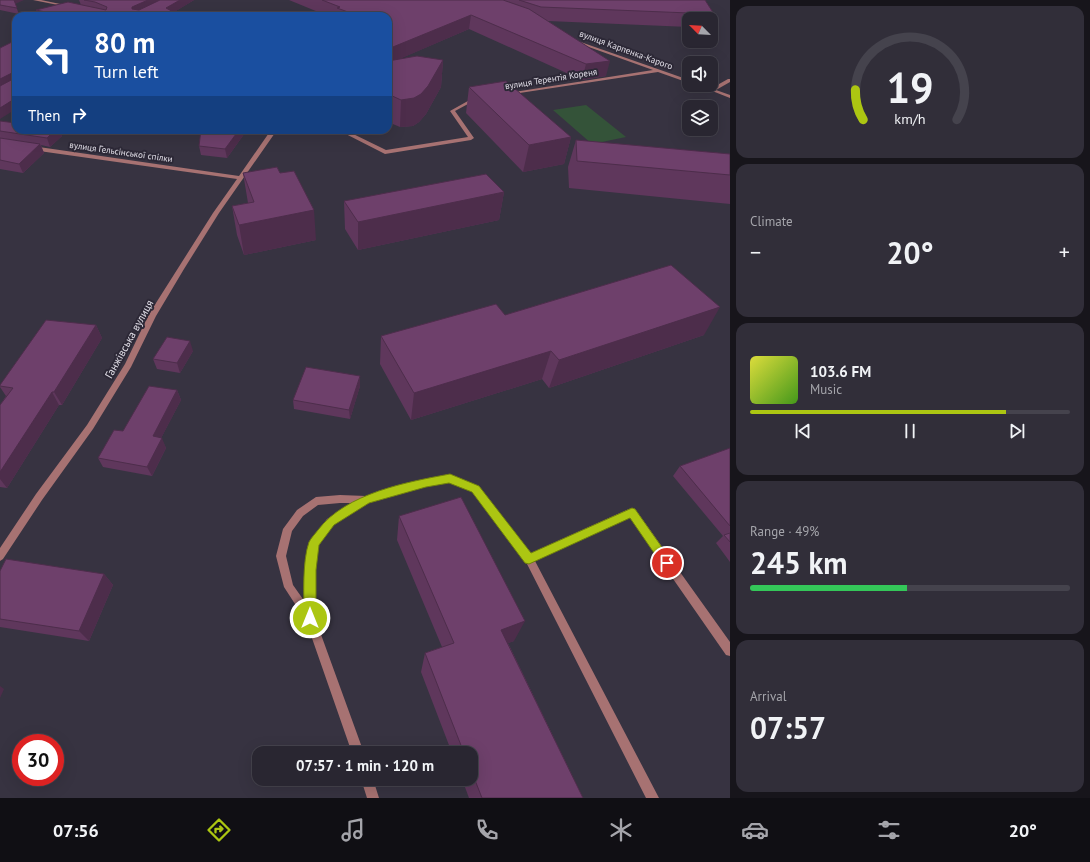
<!DOCTYPE html>
<meta charset="utf-8">
<style>
body{margin:0;font-family:"PT Sans",sans-serif;background:#312e39;color:#f1f3f6;height:100vh;display:flex;flex-direction:column;font-size:15px;white-space:nowrap}
*{box-sizing:border-box;margin:0}
p{font-size:13px;color:#a5a5ab}
.icon{flex:none;width:22px;height:22px;fill:none;stroke:currentColor;stroke-width:2;stroke-linecap:round;stroke-linejoin:round}
.map{position:relative;flex:1;overflow:hidden}
.drawer{display:flex;flex-direction:column;gap:6px;padding:6px;background:#17151b;width:360px}
.drawer>*{flex:none}
.top-card{position:absolute;left:12px;top:12px;width:380px;height:122px;border-radius:12px;box-shadow:0 4px 16px #0002,0 0 0 1px #45434d;background:#1a4fa0;color:#fff;overflow:hidden}
.needle{width:26px;rotate:294deg}
.tools{position:absolute;left:682px;top:12px;display:grid;gap:8px}
.tools a{display:grid;place-items:center;width:36px;height:36px;border-radius:8px;background:#292631;box-shadow:0 4px 16px #0002,0 0 0 1px #45434d;font-size:20px}
.speed{position:absolute;left:12px;top:734px;display:flex;gap:8px;font-size:20px;font-weight:700;text-align:center}
.speed>*{display:grid;place-content:center;width:52px;height:52px;border-radius:50%;background:#292631;box-shadow:0 4px 16px #0002,0 0 0 1px #45434d;line-height:1}
.speed .limit{border:6px solid #d22;background:#fff;color:#111}
.pin{position:absolute;display:grid;place-items:center;width:34px;height:34px;color:#fff;margin:-17px;border:2px solid #fff;border-radius:50%;box-shadow:0 1px 4px #0007}
.me{position:absolute;width:44px;margin:-22px;rotate:0deg;stroke-linejoin:round;filter:drop-shadow(0 0 3px #0008)}
.turn{display:flex;align-items:center;gap:14px;height:84px;padding:0 16px;font-size:18px}
.turn .icon{width:52px;height:52px;stroke-width:2.5}
.turn b{display:block;font-size:28px;line-height:34px}
.then{display:flex;align-items:center;height:38px;padding:0 16px;background:#0003;gap:8px;font-size:15px}
.big{font-size:30px;font-weight:700;line-height:1.1}
.drawer .widget{flex:1;display:flex;flex-direction:column;justify-content:center;gap:6px;min-width:0;padding:0 14px;border-radius:12px;background:#312e39}
.drawer .dial{align-items:center;gap:0}
.dial svg{height:104px;overflow:visible;fill:none;stroke:#45434d;stroke-width:7;stroke-linecap:round;text-anchor:middle}
.dial text{fill:#f1f3f6;stroke:none}
.song{display:flex;align-items:center;gap:12px}
.cover{width:48px;height:48px;border-radius:6px;background:linear-gradient(135deg,hsl(60 70% 55%),hsl(100 70% 35%))}
.played{height:4px;border-radius:2px;background:linear-gradient(90deg,#acc612 80%,#45434d 80%)}
.keys{display:flex;justify-content:space-around;direction:ltr}
.heat{display:flex;justify-content:space-between;align-items:center;font-size:22px;direction:ltr}
.charge{height:6px;border-radius:3px;background:linear-gradient(90deg,#34c759 49%,#45434d 0)}
.trip{position:absolute;left:252px;top:746px;width:226px;height:40px;border-radius:12px;background:#292631;box-shadow:0 4px 16px #0002,0 0 0 1px #45434d;font-weight:700;line-height:40px;text-align:center}
.dock{display:flex;height:64px;justify-content:space-around;align-items:center;background:#100f14;color:#a5a5ab}
.dock .icon{width:28px;height:28px}
.dock .on{color:#acc612}
.dock b{font-size:18px;color:#f1f3f6}
main{display:flex;flex:1;min-height:0}
.map>svg:first-child{display:block}
.green{fill:#345339}
.lines{fill:none;stroke-linecap:round;stroke-linejoin:round}
.minor{fill:#a77272;fill-rule:evenodd}
.wall{fill:#5f375c}
.shaded-wall{fill:#4d2d4b}
.building{fill:#6e406b;stroke:#4d2d4b}
.route{fill:#acc612;stroke:#70810c}
.labels{text-anchor:middle;stroke-width:4;stroke-linejoin:round;paint-order:stroke}
.far-street-label{font-size:9px;fill:#e1dee7;stroke:#2d2937}
.street-label{font-size:11px;fill:#e1dee7;stroke:#2d2937}
</style>
<main>
<div class="map">
<svg width="730" height="798" viewBox="0 0 730 798">
<rect width="100%" height="100%" fill="#373341"/>
<path class="green" d="M586,105l40,32 -34,7 -39,-34z"/>
<g class="lines">
<path class="minor" d="M33,0h8l29,6 -2,1z
M572,39l117,41v3l-31,-11 -152,23v-2h2l145,-23 -81,-29z
M728,79h2v3l-14,8 14,5v3l-33,-13h6l9,3z
M475,97l4,1 -24,13 19,27 -3,2 -86,14 -47,-24h7l41,20 82,-13 -18,-26z
M271,130h6l-58,83 -35,56 -28,47 -25,51 -38,62 -51,71 -39,59 -3,2v-13l36,-54 51,-69 38,-61 24,-50 64,-101 24,-34 -205,-29 -3,-2 3,-2 207,30z
M450,474l28,12 53,67 98,-44 3,-1 3,1 95,133v14l-4,-1 -96,-138 -95,44 124,237h-13l-120,-236 -54,-70 -22,-10 -25,5 -56,16 -36,22 -14,20 -4,25v48l49,135h-12l-46,-132 -22,-34 -8,-31 7,-27 14,-19 19,-13 24,-2 26,1 59,-17zM340,503h12l-25,16 -16,21 -6,30v32l-12,-17 -7,-29 6,-25 11,-15 15,-11z
M361,779h12l6,19h-12z"/>
</g>
<path class="wall" d="M0,0l15,4 4,10 -19,-4z
M79,0h115l-20,12 7,4h-143l-2,-6 45,-5z
M289,0h416l9,14 -3,8v-3h-22v8l-141,-6 58,55 -24,4 -113,-51 -70,30 44,1 -2,27 -15,27 -7,8 -6,4 -13,1 -12,-5v-106h-60z
M469,87l102,50 -7,27 -41,8 -57,-59z
M0,121l16,9h44l2,6 -12,11 -9,-2 3,8 -21,20 -23,-4z
M201,130h46l-20,28 -26,-3 -2,-9z
M576,140l154,14v50l-161,-16 -1,-21z
M243,173h37l36,67 -72,15 -7,-20 -5,-29 16,-3z
M504,192l-5,28 -141,30 -13,-21 -1,-28z
M505,315l199,20 -155,53 -7,-9 -131,41 -31,-56 1,-28z
M96,325l6,13 -40,67h-3l-52,83 -7,-1v-82l6,-9 -6,-9v-2z
M193,351l-13,22 -23,-4 -4,-10z
M360,376v10l-10,33 -56,-10 -1,-9z
M177,390l4,10 -20,38 5,10 -14,28 -49,-9 -5,-9 25,-27z
M730,448v114l-14,-19 7,-7 -50,-60 7,-10z
M399,516l115,125 -6,2 75,155h-114l-7,-19h9v-26h-19l-31,-81 4,-19 17,-6 -45,-107z
M0,571l104,3 9,11 -24,56 -89,-14z"/>
<path class="shaded-wall" d="M14,0h10l-9,4 4,10z
M148,0h17l-31,15 -2,-6v-2z
M180,0h14l-26,16 -2,-8z
M471,15l-2,14 -81,35v-15z
M443,60l-2,27 -15,27 -7,8 -6,4 -13,1 1,-27z
M610,61l-4,15 -24,4 4,-16z
M12,73l3,9 -15,7v-10z
M16,98v11l-16,10v-11z
M55,130h5l2,6 -12,11 -3,-9z
M239,130h8l-20,28 -2,-9z
M571,137l-7,27 -41,8 6,-27z
M40,144l4,9 -21,20 -4,-9z
M504,192l-5,28 -141,30v-28z
M314,210l2,30 -72,15 -5,-30z
M720,307l-16,28 -155,53 10,-28z
M96,325l6,13 -40,67 -8,-13z
M190,341l3,10 -13,22 -3,-10z
M551,351l-9,28 -131,41 3,-27z
M360,376v10l-10,33 -1,-9z
M177,390l4,10 -24,46 -4,-10z
M52,392l7,13 -52,83 -7,-9v-7z
M162,438l4,10 -14,28 -5,-9z
M104,574l9,11 -24,56 -10,-10z
M525,621l-11,20 -22,8 9,-19z
M0,686l4,3 -4,9z"/>
<path class="building" d="M0,0h14l3,8 -17,-3z
M84,0h64l-16,7v2l7,1 21,-10h20l-14,8 15,8h-116l-29,-6 32,-8 38,8 1,-3 -12,-5z
M322,0h181l26,9 81,52 -24,3 -115,-49 -83,34v-33h-29l-22,-8 3,-1z
M519,0h186l9,14 -173,-7z
M16,40v58l-16,10v-22l13,-7 1,-5 -2,-1 -12,6v-31z
M417,56l26,4 -15,26 -7,8 -7,4 -13,2 -13,-6v-33z
M506,81l65,56 -42,8 -60,-58z
M0,121l16,2v7h39l-8,8 -47,-7z
M201,130h38l-14,19 -26,-3z
M0,138l40,6 -21,20 -19,-4z
M576,140l154,14v21l-153,-14z
M277,167l3,6 14,-2 20,39 -75,15 -7,-19 22,-4 -11,-29z
M486,174l18,18 -146,30 -14,-21z
M671,265l49,42 -161,53 -8,-9 -137,42 -33,-57 115,-32 9,11z
M46,320l50,5 -42,67h-2l-52,80v-67l13,-17 -13,-2v-1z
M167,337l23,4 -13,22 -24,-4z
M306,367l54,9 -11,34 -56,-10z
M149,386l28,4 -24,46 9,2 -15,29 -49,-9 16,-28 9,1z
M730,448v78l-50,-60z
M461,497l64,124 -24,9 82,168h-101l-11,-28v-17h-7l-39,-100 29,-10 -55,-127z
M730,533v9l-6,-7z
M6,559l98,15 -25,57 -79,-12v-48z"/>
<path class="route" d="M450,474l29,12 52,67 101,-45 3,1 38,54 -2,3 -4,2 -4,-2 -33,-48 -101,46 -4,-1 -53,-71 -23,-9 -23,4 -57,16 -35,22 -15,20 -3,25v48l-2,4 -4,2 -4,-2 -2,-4c0,-22 -2,-56 5,-76 2,-4 6,-8 9,-12 28,-37 89,-48 132,-56z"/>
<g class="labels">
<g class="far-street-label">
<text transform="translate(626 50) rotate(20)" y="3">вулиця Карпенка-Карого</text>
<text transform="translate(551 79) rotate(-9)" y="3">вулиця Терентія Кореня</text>
<text transform="translate(121 152) rotate(8)" y="3">вулиця Гельсінської спілки</text>
</g>
<g class="street-label">
<text transform="translate(129 339) rotate(-61)" y="4">Ганжівська вулиця</text>
</g>
</g>
</svg>
<div class="tools">
<a><svg class="needle" viewBox="-14 -14 28 28"><path d="M0-13l5 13h-10z" fill="#e53935"/><path d="M0 13l5-13h-10z" fill="#a5a5ab"/></svg></a>
<a><svg class="icon" aria-label="sound" viewBox="0 0 24 24"><path d="M4 9h4l5-4v14l-5-4H4zM17 9q2 3 0 6"/></svg></a>
<a><svg class="icon" aria-label="layers" viewBox="0 0 24 24"><path d="M12 4l9 5-9 5-9-5zM3 14l9 5 9-5"/></svg></a>
</div>
<div class="speed"><div class="limit">30</div></div>
<div class="pin" style="left:667px;top:563px;background:#d93025"><svg class="icon" aria-label="arrive" viewBox="0 0 24 24"><path d="M6 21V4h12l-3 4 3 4H6"/></svg></div>
<svg class="me" style="left:310px;top:618px" viewBox="-20 -20 40 40"><circle r="17" fill="#acc612" stroke="#fff" stroke-width="3"/><path d="M0-11L8 9 0 5-8 9z" fill="#fff"/></svg>
<div class="trip">07:57 · 1 min · 120 m</div>
<div class="top-card">
<div class="turn"><svg class="icon" aria-label="left" viewBox="0 0 24 24"><path d="M17 20v-9H6M10 6l-5 5 5 5"/></svg><div><b>80 m</b>Turn left</div></div>
<div class="then">Then<svg class="icon" aria-label="right" viewBox="0 0 24 24"><path d="M7 20v-9h11M14 6l5 5-5 5"/></svg></div>
</div>
</div>
<section class="drawer">
<div class="widget dial"><svg viewBox="0 0 100 80">
<path d="M14 69A42 42 0 1 1 86 69"/>
<path d="M14 69A42 42 0 0 1 8 46" stroke="#acc612"/>
<text x="50" y="56" font-size="32" font-weight="700">19</text>
<text x="50" y="72" font-size="11">km/h</text>
</svg></div>
<div class="widget"><p>Climate</p>
<div class="heat"><a>−</a><b class="big">20°</b><a>+</a></div>
</div>
<div class="widget">
<div class="song"><i class="cover"></i><div><b>103.6 FM</b><p>Music</p></div></div>
<div class="played"></div>
<div class="keys"><svg class="icon" aria-label="previous" viewBox="0 0 24 24"><path d="M18 5L8 12l10 7zM5 5v14"/></svg><svg class="icon" aria-label="pause" viewBox="0 0 24 24"><path d="M8 5v14M16 5v14"/></svg><svg class="icon" aria-label="next" viewBox="0 0 24 24"><path d="M6 5l10 7-10 7zM19 5v14"/></svg></div>
</div>
<div class="widget"><p>Range · 49%</p><b class="big">245 km</b><div class="charge"></div></div>
<div class="widget"><p>Arrival</p><b class="big">07:57</b></div>
</section>
</main>
<nav class="dock">
<b>07:56</b>
<svg class="icon on" aria-label="directions" viewBox="0 0 24 24"><path d="M12 3l9 9-9 9-9-9zM9 14v-3h6M13 9l2 2-2 2"/></svg>
<svg class="icon" aria-label="music" viewBox="0 0 24 24"><path d="M9 18V5l10-2v13"/><circle cx="6" cy="18" r="3"/><circle cx="16" cy="16" r="3"/></svg>
<svg class="icon" aria-label="phone" viewBox="0 0 24 24"><path d="M5 4h4l2 5-3 2q2 4 5 5l2-3 5 2v4C11 20 4 13 5 4z"/></svg>
<svg class="icon" aria-label="climate" viewBox="0 0 24 24"><path d="M12 3v18M4 7l16 10M4 17L20 7"/></svg>
<svg class="icon" aria-label="car" viewBox="0 0 24 24"><path d="M5 17H2v-5l4-1 3-4h7l3 4 3 1v5h-3M9 17h6M6 11h13"/><circle cx="7" cy="17" r="2"/><circle cx="17" cy="17" r="2"/></svg>
<svg class="icon" aria-label="filters" viewBox="0 0 24 24"><path d="M4 7h16M4 17h16"/><circle cx="9" cy="7" r="2"/><circle cx="15" cy="17" r="2"/></svg>
<b>20°</b>
</nav>
